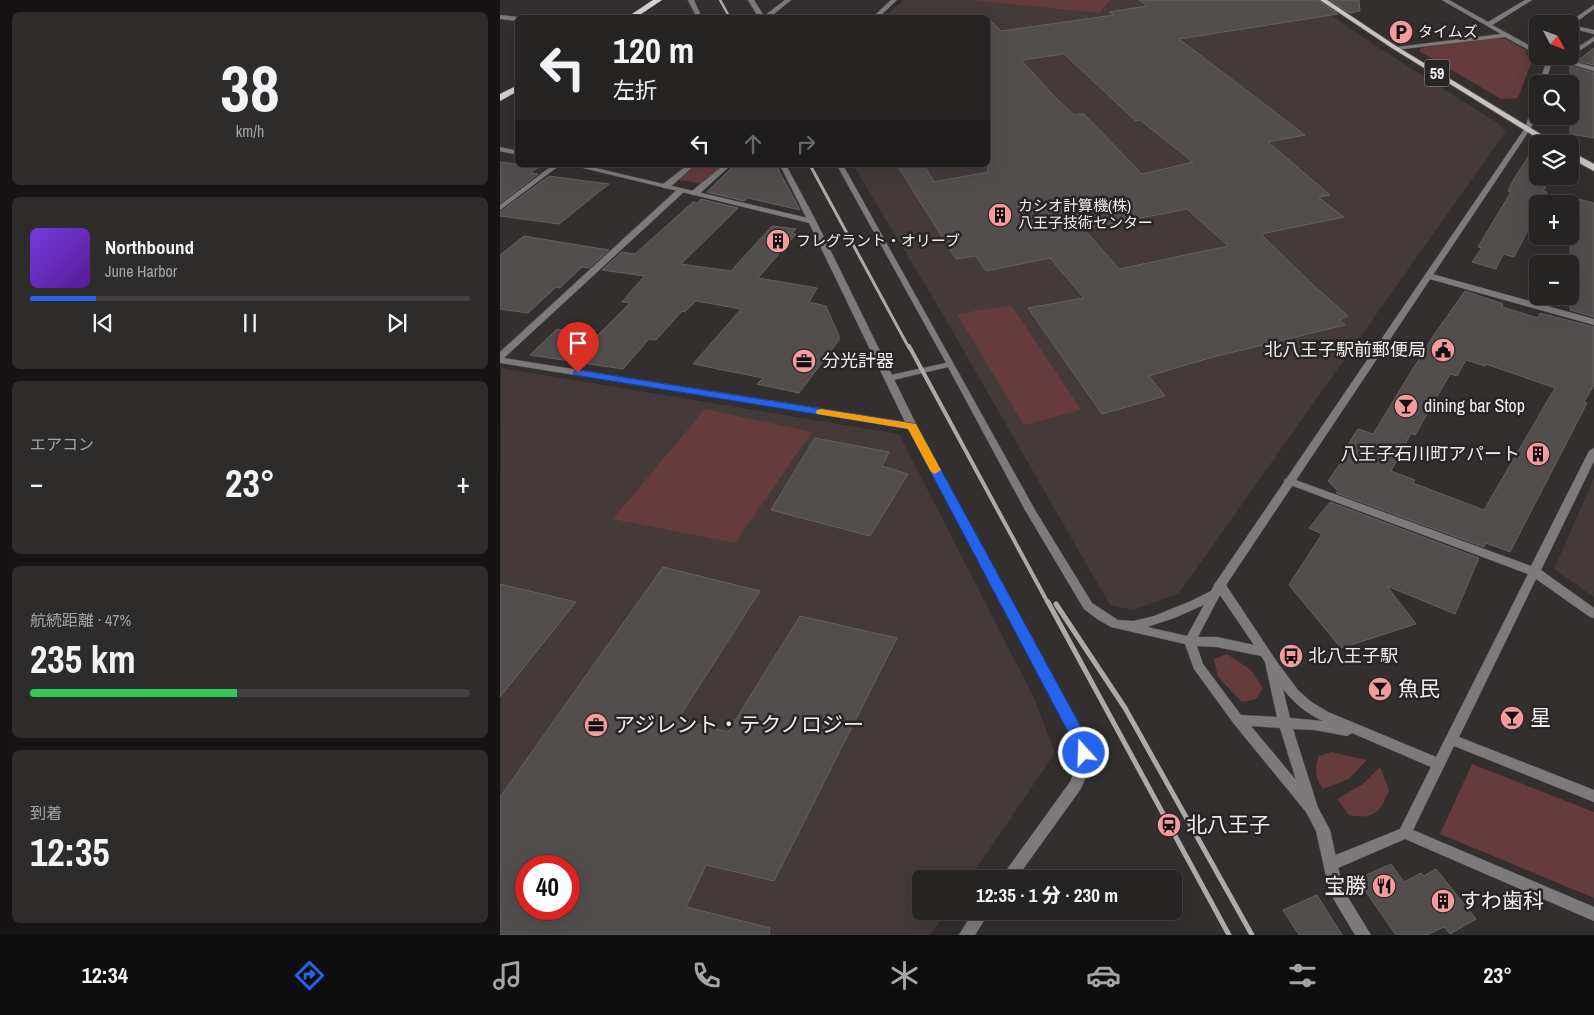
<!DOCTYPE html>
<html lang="ja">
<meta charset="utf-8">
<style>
body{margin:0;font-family:"Archivo Narrow","Noto Sans JP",sans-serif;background:#2e2b2b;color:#f1f3f6;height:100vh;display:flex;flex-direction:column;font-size:19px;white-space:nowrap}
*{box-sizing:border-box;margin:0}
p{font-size:16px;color:#a4a4a6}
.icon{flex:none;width:28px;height:28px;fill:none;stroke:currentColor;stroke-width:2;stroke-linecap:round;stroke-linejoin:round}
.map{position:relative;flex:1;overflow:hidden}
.panel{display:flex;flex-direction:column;gap:12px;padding:12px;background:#151313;width:500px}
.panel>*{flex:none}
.banner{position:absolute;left:15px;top:15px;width:475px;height:152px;border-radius:8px;box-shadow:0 5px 20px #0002,0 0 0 1px #424041;background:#262323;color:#f1f3f6;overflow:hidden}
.needle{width:32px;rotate:131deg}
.tools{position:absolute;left:1029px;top:15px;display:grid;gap:10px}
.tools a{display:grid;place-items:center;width:50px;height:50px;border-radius:8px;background:#262323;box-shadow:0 5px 20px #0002,0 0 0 1px #424041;font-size:25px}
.speed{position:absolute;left:15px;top:855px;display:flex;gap:10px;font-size:25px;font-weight:700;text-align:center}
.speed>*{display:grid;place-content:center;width:65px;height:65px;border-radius:50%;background:#262323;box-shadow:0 5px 20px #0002,0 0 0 1px #424041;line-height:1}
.speed .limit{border:8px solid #d22;background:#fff;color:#111}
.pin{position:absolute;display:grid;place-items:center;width:42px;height:42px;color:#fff;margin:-51px -21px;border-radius:50% 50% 50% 0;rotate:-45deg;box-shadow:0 0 5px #0007}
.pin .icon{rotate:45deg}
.me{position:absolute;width:55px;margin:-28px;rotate:340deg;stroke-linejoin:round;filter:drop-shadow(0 0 4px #0008)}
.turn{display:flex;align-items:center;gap:18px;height:105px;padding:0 15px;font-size:22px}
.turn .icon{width:65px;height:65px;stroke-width:2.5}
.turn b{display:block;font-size:35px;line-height:42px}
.lanes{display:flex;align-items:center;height:48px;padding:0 15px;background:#0003;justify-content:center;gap:25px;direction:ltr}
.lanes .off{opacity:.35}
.big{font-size:38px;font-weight:800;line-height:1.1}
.panel .card{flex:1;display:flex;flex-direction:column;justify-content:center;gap:8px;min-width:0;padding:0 18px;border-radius:8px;background:#2e2b2b}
.panel .dial{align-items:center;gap:0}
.dial b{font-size:65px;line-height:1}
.song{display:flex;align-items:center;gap:15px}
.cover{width:60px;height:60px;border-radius:8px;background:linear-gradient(135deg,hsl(260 70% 55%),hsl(270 70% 35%))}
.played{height:5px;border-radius:2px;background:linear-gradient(90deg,#2563eb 15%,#424041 15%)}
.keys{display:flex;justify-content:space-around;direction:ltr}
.heat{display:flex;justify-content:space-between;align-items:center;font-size:28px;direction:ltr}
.charge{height:8px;border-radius:4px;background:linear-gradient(90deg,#34c759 47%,#424041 0)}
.trip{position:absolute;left:412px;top:870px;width:270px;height:50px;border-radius:8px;background:#262323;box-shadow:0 5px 20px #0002,0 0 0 1px #424041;font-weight:800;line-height:50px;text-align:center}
.menu{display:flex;height:80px;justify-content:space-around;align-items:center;background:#0f0e0e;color:#a4a4a6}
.menu .icon{width:35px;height:35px}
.menu .current{color:#2563eb}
.menu b{font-size:22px;color:#f1f3f6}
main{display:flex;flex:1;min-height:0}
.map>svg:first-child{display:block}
.built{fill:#443a3a;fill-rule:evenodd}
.green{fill:#663b3c}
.building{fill:#524e4e;stroke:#666262;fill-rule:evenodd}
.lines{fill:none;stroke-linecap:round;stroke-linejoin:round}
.minor-casing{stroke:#514e4e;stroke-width:1}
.tertiary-casing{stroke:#514e4e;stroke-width:1}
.primary-casing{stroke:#514e4e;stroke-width:2}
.trunk-casing{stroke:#514e4e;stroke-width:1}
.minor{fill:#7c7a7a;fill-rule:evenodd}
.tertiary{fill:#7c7a7a;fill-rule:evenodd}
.primary{fill:#c8c4c4;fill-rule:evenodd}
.trunk{fill:#d7d2d2;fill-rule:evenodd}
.rail-far3{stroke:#adaaaa;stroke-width:2.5}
.rail-far2{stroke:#adaaaa;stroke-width:3}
.rail-far1{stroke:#adaaaa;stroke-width:4}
.rail{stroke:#adaaaa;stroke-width:5}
.route{fill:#2563eb;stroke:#184099}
.slow{fill:#f59e0b}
.labels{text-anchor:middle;stroke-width:5;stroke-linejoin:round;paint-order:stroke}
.far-poi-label{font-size:15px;fill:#f0eeee;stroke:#292525;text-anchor:start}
.shield{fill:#292525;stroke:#b4b2b2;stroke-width:1}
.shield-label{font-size:16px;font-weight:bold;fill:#f0eeee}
.poi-label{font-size:18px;fill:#f0eeee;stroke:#292525;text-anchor:start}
.near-poi-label{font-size:21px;fill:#f0eeee;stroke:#292525;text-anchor:start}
</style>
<main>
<section class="panel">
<div class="card dial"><b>38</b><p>km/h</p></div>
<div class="card">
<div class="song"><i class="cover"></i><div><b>Northbound</b><p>June Harbor</p></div></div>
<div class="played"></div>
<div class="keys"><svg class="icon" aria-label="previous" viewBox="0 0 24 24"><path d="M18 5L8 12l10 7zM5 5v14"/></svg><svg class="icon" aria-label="pause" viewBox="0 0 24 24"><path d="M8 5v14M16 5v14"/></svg><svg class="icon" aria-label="next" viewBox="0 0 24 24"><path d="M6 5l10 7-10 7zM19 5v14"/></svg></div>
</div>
<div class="card"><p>エアコン</p>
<div class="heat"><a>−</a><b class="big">23°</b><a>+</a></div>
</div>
<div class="card"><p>航続距離 · 47%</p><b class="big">235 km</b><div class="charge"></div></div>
<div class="card"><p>到着</p><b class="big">12:35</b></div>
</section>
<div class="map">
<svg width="1094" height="935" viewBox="0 0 1094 935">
<rect width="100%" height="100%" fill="#332f2f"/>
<path class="built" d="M404,0h404l71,48 117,74 10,9 -327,462 -45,17 -24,-5 -175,-304 -82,-136h135v-147l-105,-1z
M1,368l398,66 135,264 21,55 -86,126h-48v32h26l-17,24h-430zM26,866h43v43h-43z
M1094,478v119l-40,-28z"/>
<path class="green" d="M472,0h138l-11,13z
M999,38l7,1 23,13 -4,1 3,4 5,1 -15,40 -17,1 -82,-48 2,-3z
M197,165h26l-22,18 -23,-3z
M511,305l70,105 -57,15 -67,-111z
M205,409l107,23 -77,111 -122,-24z
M727,654l24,16 12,18 -7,11 -14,3 -24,-25 -4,-18z
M831,752l36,8 -18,19 -26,10c-8,-10 -9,-20 -4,-33z
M972,764l122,48v86l-154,-64z
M880,767l9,23c-9,22 -14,30 -40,25l-12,-16 26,-15z"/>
<path class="building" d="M639,0h179l20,14 -159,25 126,96 -37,7 62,53 -12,2 26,20 -83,17 51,50 36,32 -9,4 6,5 -132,32 -64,19 16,20 -63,18 -74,-106 56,-10 -34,-40 -64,13 -10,-15 -20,3 -59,-94h27l10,17 54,-10v-154l13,13 113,-16 -5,-3 38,-6zM564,54l72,67 4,-1 53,42 -51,12 -58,-60 -10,1 -18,-17 -35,-38zM687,209l41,37 -109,23 -35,-40z
M830,0h29l1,11 -11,2z
M1094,48v17l-17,-4z
M1070,66l24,7v65l-24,-4z
M1038,141v35h14l-9,15 4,1 -6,12h-3v7l-24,46 -11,-3 -7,15 -24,-7 10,-14 -4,-1 33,-55 -3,-1 6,-12z
M0,162l39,5 -9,6 8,1 -38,29z
M234,165l23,2 1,-2h18l24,45 -52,-12 -4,3 -37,-9z
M49,176l60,8 -50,40 -59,-8v-4z
M1070,197l24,6v114l-24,-7z
M201,199l37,9 -57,56 50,7 41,-45 24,3 -4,4 4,1 -38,44 59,10 -8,14 17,4 13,30v4l-40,53 -42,-9 6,-6 -70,-14 48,-55 -45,-8 -11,11 -3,-1 -26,29 -7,-1 -26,30 -93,-14 27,-26 41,6 32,-32 -8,-1 22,-26 -42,-6 20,-18 13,2 58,-52 4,1z
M24,236l85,14 -20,18 -7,-1 -22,21 -4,-1 -28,26 -28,-4v-54z
M965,291l38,13 -1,3 36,11 2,-5 54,14v58l-10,17 3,1 -77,149 -24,-9 -2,4 -148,-54 2,-2 -10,-10 22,-31 -4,-2 12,-19 15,5 59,-96zM966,360l19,6 1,-2 69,24 -71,122 -71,-27 2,-3 -24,-9 20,-38 4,2 35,-61 7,2z
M315,438l74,14 -7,14 26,8 -38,62 -99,-26z
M830,502l149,56 -24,56 -68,-28 29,38 -75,24 -52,-63 33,-51 -13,-6z
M163,567l97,24 -82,128 50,13 72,-116 97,22 -123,243 -68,-16 -20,42 84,21 -1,7h-269v-138zM26,866h43v43h-43z
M0,584l76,18 -76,95z
M891,864l13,18 17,-9 3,3 12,-7 40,50 -26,15 -6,-7 -17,8h-31l-34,-49 4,-11z
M817,895l25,40h-43l-16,-25z"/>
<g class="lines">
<g class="minor-casing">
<path id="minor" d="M188,0h6l8,18h-5z
M248,0h6l10,16 21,-16h6l-22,18h-10z
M391,0h6l-19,18h-6z
M942,0h7l39,22 37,-22h7l-40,25 46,25v5l-33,-18 -110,13 -1,-1 3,-2 104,-13z
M1094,5v4l-22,16 22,5v4l-24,-6v-4l-2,-1z
M0,15l18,2v4l-18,-2z
M1094,37v4l-22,15h-4h2v-4z
M1042,56h11l41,11v4z
M53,165h7l-60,45v-5z
M188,165h7l-26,23h-6v-4z
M224,165h7l-33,30h-6v-4z
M280,165h6l30,56 -1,2h-3l-4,-2z
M337,165h6l192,345 57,93 26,17 16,1 20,-5 37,-15 20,-10 5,-9h8l53,80 21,28 12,11 18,11 108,45 92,-183 -243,-91 -1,-2 1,-2h8l238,87 58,-115 5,-3v13l-53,109 53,38v10l-4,-1 -54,-38 -77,158 135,53v12l-140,-56 -41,84 181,77v14l-189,-82 -74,32 -5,-2 -2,-5 2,-5 74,-30 31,-62 -79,-34 -5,3 -32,-6 -22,-1 25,79 -2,4 -5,2 -5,-2 -72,-88 -40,-55 -9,-25 -74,-17 -14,-8 -13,-10 -59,-99 -77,-143 -59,14 -5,-3 2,-2 60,-13zM720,595l34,50 -37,-8h-19zM704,605l-17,31 -40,-9 27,-9zM697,646l20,1 44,9 4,6 12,55 -36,-2 -38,-51zM783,689c11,14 24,25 40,32l-33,-3zM751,726l29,2 16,52z
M179,188l7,2 -182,168 408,65 5,3 -2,2 -3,1 -412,-66v-11z
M926,274h6l162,45v6l-168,-47z"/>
</g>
<g class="tertiary-casing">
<path id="tertiary" d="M1048,57l5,1 -8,26h-6z
M1038,96v13l-7,19 -307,460h-8l-2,-3 2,-3 309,-454 10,-30z
M0,147l18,4v4l-18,-4z
M71,165h12l229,54 4,2 101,205 171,316 4,22 -12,26 -64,89h-16l70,-97 8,-18 -2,-22 -169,-316 -98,-203z
M811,802l5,2 14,26 12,55 4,9 25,41h-16l-22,-37 -5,-13 -12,-54 -12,-23 2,-4z
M474,911h16l-15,24h-16z"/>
</g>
<g class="primary-casing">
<path id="primary" d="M820,0h7l69,46 161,98h-10l-155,-96z
M1070,151l24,13v7l-24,-13z"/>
</g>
<g class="trunk-casing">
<path id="trunk" d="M153,0h9l-27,18h-9z
M18,85v6l-18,10v-7z"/>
</g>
<use href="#minor" class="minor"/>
<use href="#tertiary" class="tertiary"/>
<use href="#primary" class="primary"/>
<use href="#trunk" class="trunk"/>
<path class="rail-far3" d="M220,0l10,18"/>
<path class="rail-far2" d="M310,165l99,183"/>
<path class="rail-far1" d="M409,346l139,257"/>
<path class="rail" d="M548,602l181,333
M556,604l69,104 127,227"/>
</g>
<path class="route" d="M78,370l338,54 171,314 4,15 -2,5 -5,2 -6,-2 -4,-15 -166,-314 -333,-54 -2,-2 2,-2z"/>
<path class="slow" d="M321,409l95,15 25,46 -6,4 -4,-2 -23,-43 -91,-15 -1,-2 1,-2z"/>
<defs>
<g id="parking-disc" transform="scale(1.25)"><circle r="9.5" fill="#f59b9d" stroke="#292525"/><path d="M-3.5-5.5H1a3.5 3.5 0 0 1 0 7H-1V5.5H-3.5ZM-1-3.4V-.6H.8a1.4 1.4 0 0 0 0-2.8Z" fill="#111"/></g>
<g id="building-disc" transform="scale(1.25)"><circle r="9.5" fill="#f59b9d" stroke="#292525"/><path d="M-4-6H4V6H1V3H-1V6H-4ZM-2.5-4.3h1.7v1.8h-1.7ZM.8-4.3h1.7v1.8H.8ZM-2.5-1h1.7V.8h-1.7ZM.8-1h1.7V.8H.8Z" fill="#111"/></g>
<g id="civic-disc" transform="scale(1.25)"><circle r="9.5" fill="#f59b9d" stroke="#292525"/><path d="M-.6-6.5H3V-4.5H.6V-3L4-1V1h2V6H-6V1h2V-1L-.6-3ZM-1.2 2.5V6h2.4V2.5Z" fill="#111"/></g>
<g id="office-disc" transform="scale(1.25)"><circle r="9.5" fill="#f59b9d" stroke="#292525"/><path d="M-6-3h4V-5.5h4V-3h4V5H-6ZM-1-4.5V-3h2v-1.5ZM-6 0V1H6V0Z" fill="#111"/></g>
<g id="bar-disc" transform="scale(1.25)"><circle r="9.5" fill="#f59b9d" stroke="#292525"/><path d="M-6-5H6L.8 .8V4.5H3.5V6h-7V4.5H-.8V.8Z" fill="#111"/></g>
<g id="bus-disc" transform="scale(1.25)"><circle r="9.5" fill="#f59b9d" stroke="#292525"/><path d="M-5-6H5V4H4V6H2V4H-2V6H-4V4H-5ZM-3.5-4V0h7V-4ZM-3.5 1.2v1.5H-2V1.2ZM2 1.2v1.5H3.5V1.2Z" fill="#111"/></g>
<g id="station-disc" transform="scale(1.25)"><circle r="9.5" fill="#f59b9d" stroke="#292525"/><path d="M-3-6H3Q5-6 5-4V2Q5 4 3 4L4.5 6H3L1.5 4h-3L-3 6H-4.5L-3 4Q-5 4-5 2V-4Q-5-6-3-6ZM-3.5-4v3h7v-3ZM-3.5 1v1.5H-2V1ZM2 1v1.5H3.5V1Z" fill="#111"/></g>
<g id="restaurant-disc" transform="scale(1.25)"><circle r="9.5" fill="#f59b9d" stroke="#292525"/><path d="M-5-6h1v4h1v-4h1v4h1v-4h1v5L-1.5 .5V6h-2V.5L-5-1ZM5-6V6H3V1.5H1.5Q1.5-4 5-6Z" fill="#111"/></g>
</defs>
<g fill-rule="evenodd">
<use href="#parking-disc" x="901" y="32"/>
<use href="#building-disc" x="500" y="215"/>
<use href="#building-disc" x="278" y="241"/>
<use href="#civic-disc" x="943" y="350"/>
<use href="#office-disc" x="304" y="361"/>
<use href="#bar-disc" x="906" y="406"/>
<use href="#building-disc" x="1038" y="454"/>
<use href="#bus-disc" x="791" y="656"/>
<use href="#bar-disc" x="880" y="689"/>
<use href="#bar-disc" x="1012" y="718"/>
<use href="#office-disc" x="96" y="725"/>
<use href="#station-disc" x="669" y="825"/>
<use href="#restaurant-disc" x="884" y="886"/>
<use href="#building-disc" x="943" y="901"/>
</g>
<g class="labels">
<g class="far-poi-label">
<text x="918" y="37">タイムズ</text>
<text x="518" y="211">カシオ計算機(株)<tspan x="518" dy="17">八王子技術センター</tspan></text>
<text x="296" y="246">フレグラント・オリーブ</text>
</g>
<rect class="shield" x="924.5" y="59.5" width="25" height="27" rx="4"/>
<g class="shield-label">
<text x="937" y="79">59</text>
</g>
<g class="poi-label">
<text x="926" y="356" text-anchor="end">北八王子駅前郵便局</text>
<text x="322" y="367">分光計器</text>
<text x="924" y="412">dining bar Stop</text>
<text x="1020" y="460" text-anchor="end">八王子石川町アパート</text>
<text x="808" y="662">北八王子駅</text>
</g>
<g class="near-poi-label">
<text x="898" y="696">魚民</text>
<text x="1030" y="725">星</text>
<text x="114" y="732">アジレント・テクノロジー</text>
<text x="686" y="832">北八王子</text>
<text x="866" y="893" text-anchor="end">宝勝</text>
<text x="960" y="908">すわ歯科</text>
</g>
</g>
</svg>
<div class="tools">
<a><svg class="needle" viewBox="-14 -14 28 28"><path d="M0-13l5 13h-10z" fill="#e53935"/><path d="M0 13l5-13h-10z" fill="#a4a4a6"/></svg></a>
<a><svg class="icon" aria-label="search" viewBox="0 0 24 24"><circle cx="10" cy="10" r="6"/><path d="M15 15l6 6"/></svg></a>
<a><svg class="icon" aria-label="layers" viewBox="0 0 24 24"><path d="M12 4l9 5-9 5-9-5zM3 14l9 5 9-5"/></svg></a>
<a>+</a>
<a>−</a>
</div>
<div class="speed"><div class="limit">40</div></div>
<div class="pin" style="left:78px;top:373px;background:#d93025"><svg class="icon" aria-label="arrive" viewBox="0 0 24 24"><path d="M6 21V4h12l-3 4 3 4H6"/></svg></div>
<svg class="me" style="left:584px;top:753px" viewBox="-20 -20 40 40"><circle r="17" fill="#2563eb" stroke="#fff" stroke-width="3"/><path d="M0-11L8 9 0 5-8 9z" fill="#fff"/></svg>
<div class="trip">12:35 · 1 分 · 230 m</div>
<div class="banner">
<div class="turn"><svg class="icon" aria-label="left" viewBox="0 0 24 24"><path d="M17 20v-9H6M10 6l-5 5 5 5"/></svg><div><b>120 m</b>左折</div></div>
<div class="lanes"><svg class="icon" aria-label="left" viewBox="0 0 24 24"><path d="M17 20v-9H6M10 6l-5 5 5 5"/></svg><svg class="icon off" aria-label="ahead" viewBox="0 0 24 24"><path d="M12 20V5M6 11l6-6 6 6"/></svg><svg class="icon off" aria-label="right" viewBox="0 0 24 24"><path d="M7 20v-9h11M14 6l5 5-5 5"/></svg></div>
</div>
</div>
</main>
<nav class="menu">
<b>12:34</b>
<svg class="icon current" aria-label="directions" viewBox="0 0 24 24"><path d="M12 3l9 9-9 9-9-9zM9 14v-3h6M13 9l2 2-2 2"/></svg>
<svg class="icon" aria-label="music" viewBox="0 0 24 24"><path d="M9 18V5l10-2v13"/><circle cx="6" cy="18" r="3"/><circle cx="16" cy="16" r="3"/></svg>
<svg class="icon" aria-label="phone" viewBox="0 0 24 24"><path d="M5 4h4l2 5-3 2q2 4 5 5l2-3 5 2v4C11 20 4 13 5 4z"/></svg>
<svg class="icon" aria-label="climate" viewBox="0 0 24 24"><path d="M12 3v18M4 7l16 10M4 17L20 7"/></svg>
<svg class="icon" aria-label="car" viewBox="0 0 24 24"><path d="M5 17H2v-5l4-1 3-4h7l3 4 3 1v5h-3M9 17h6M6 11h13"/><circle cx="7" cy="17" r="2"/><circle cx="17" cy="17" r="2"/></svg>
<svg class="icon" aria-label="filters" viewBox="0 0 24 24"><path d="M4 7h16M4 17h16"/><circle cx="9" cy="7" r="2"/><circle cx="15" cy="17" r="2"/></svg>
<b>23°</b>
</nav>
